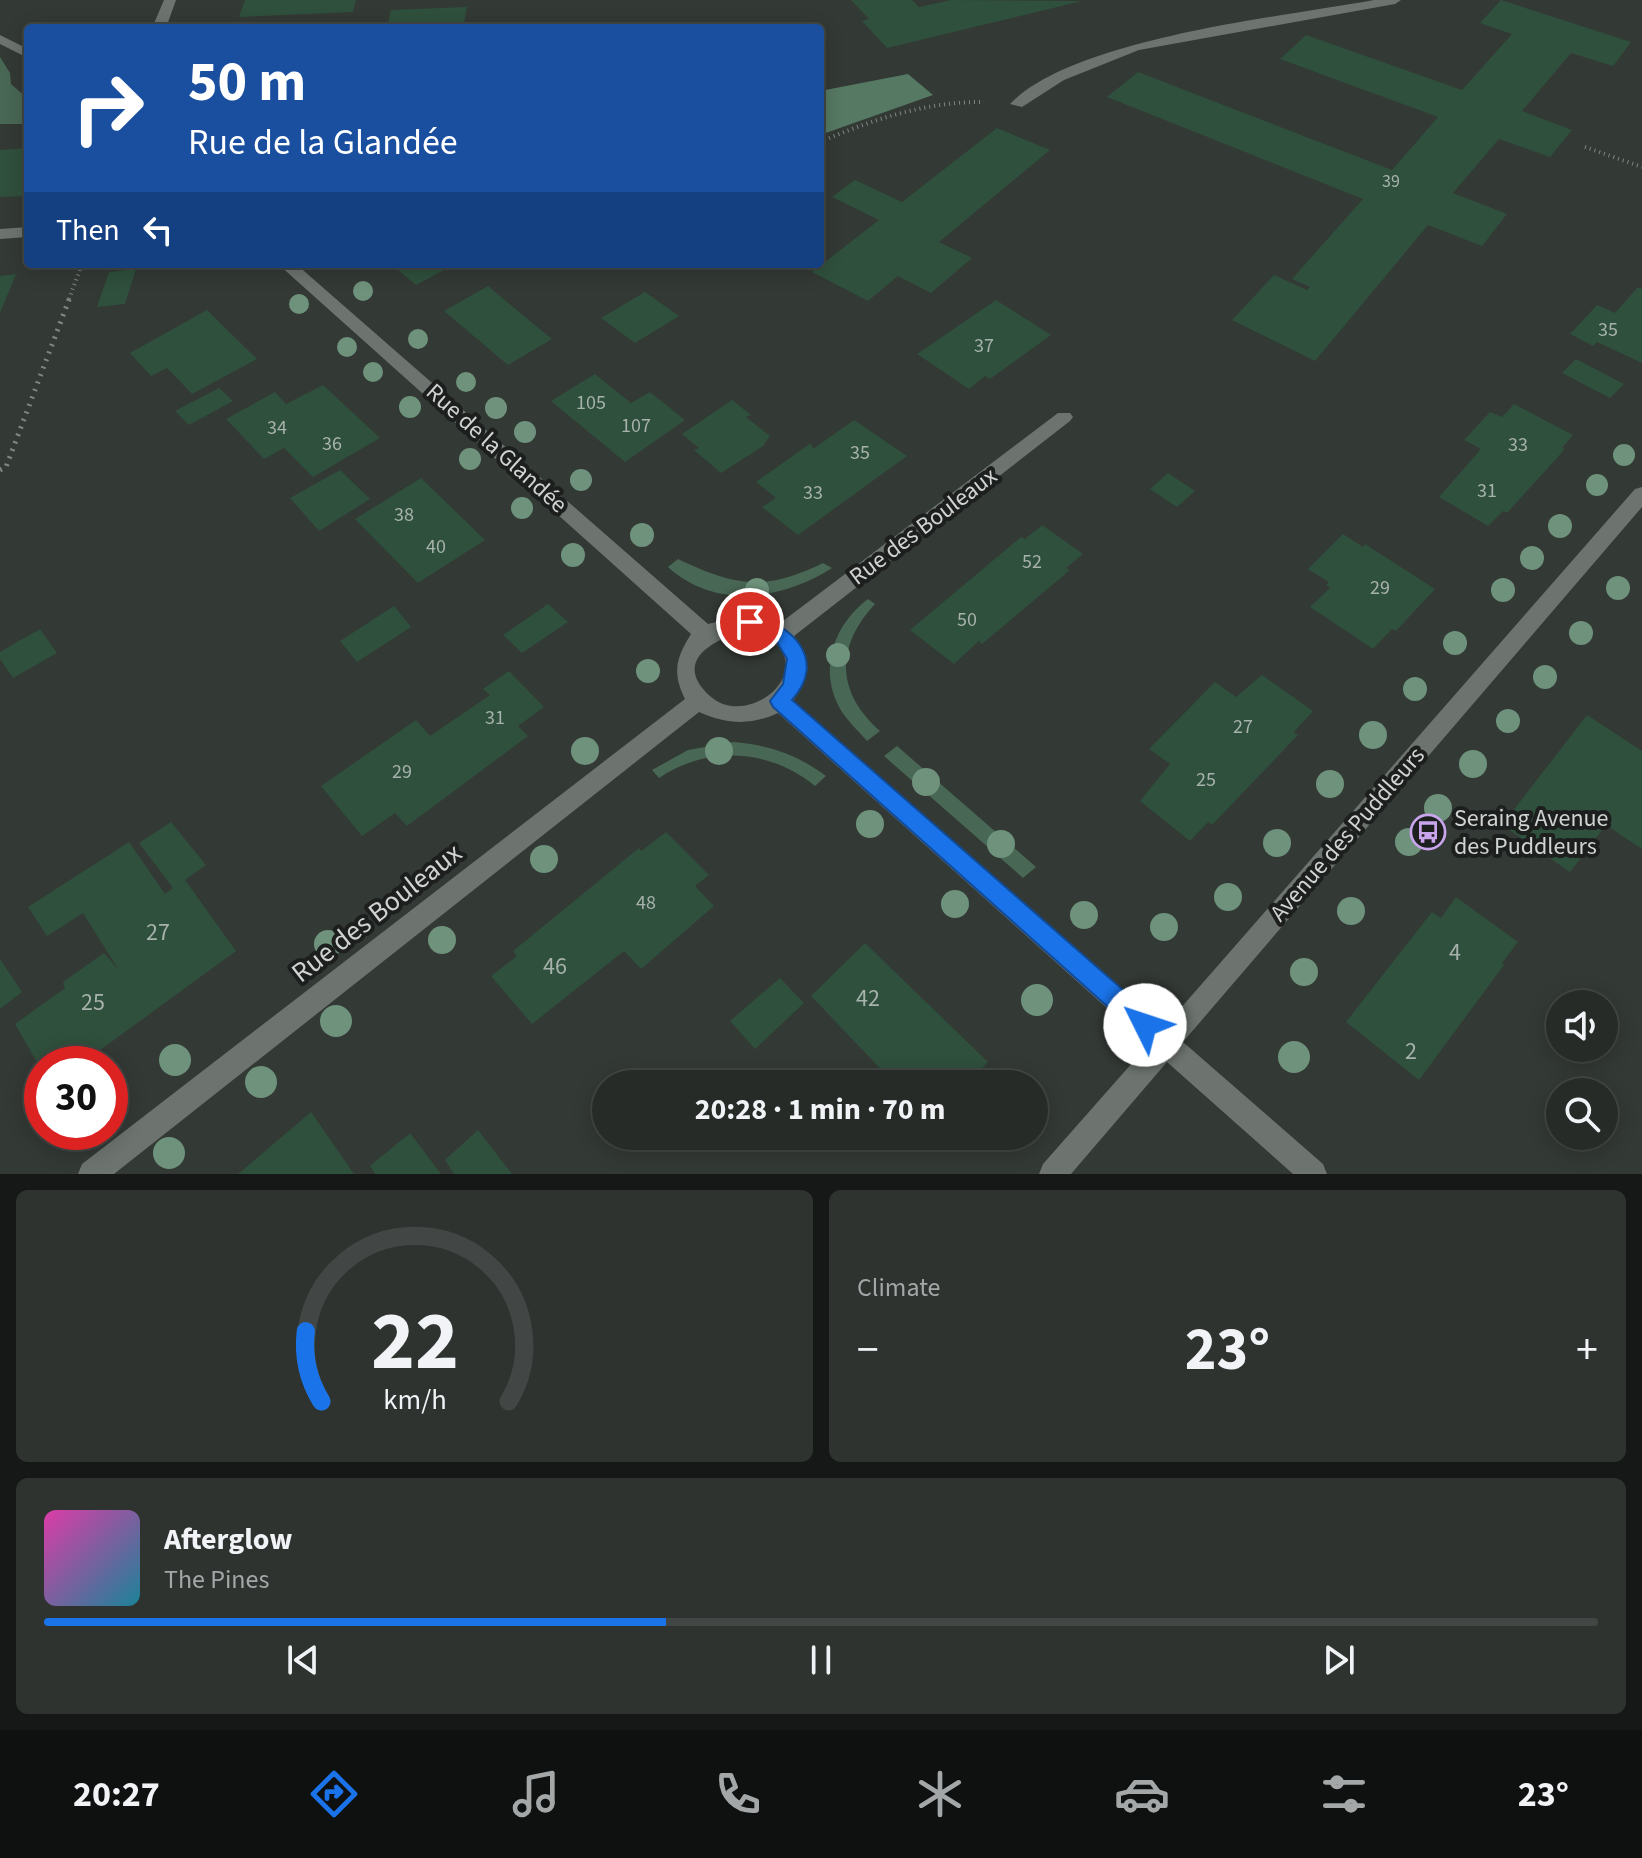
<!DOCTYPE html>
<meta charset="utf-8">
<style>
body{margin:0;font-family:"Source Sans 3",sans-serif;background:#2e3330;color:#f1f3f6;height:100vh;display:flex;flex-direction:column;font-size:30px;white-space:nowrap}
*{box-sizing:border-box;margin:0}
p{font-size:26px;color:#a4a7a8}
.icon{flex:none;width:44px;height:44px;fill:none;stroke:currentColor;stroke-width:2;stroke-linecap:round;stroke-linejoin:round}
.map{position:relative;height:1174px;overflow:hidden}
.drawer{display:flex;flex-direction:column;gap:16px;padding:16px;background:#151816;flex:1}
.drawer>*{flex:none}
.top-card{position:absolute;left:24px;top:24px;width:800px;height:244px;border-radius:8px;box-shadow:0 4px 20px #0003,0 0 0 2px #424745;background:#1a4fa0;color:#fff;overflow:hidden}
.tools{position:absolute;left:1546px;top:990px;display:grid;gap:16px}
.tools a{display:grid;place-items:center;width:72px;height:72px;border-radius:50%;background:#262b28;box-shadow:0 4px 20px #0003,0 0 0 2px #424745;font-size:40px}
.speed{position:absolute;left:24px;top:1046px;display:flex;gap:16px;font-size:40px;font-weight:700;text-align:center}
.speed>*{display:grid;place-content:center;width:104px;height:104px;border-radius:50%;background:#262b28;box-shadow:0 4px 20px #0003,0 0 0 2px #424745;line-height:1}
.speed .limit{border:12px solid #d22;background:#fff;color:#111}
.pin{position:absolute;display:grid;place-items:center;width:68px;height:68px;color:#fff;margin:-34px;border:4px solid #fff;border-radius:50%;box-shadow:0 2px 8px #0007}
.me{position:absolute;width:88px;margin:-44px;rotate:311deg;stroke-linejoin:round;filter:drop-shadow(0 0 6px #0008)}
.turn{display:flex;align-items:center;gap:28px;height:168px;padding:0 32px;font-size:36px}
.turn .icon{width:104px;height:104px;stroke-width:2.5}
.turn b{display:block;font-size:56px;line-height:68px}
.then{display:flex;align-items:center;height:76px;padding:0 32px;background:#0003;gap:16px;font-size:30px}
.big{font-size:60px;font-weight:700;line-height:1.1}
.drawer .tile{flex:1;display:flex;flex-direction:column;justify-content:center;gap:12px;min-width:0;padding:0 28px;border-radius:12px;background:#2e3330}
.drawer .dial{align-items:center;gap:0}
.dial svg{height:208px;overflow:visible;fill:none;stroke:#424745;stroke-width:7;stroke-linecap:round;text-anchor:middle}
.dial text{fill:#f1f3f6;stroke:none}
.song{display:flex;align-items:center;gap:24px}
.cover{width:96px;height:96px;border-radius:12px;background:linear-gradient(135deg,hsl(320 70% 55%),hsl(190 70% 35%))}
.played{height:8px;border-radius:4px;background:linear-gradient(90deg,#1a73e8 40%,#424745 40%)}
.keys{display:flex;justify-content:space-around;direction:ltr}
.heat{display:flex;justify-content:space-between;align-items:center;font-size:44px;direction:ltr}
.drawer .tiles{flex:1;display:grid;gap:16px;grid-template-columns:1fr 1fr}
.tile:last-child{grid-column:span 2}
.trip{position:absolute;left:592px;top:1070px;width:456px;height:80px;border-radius:40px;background:#262b28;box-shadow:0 4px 20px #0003,0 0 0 2px #424745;font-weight:700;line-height:80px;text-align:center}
.tabs{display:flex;height:128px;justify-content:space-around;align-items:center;background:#0f1110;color:#a4a7a8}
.tabs .icon{width:56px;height:56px}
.tabs .current{color:#1a73e8}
.tabs b{font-size:36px;color:#f1f3f6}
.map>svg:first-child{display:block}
.green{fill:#486754}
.forest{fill:#567963}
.building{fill:#2f503c}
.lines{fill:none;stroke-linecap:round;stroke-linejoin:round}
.path-far1{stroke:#818683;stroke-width:4;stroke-dasharray:1 4;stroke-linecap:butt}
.path{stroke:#818683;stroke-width:5;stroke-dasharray:2 6;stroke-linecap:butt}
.service{fill:#6d746f;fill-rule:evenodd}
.minor{fill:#6d746f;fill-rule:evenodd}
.tree{fill:#6e927b}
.route{fill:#1a73e8;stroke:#114b97;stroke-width:2}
.labels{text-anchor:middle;stroke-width:8;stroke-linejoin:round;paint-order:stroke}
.far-number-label{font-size:18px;fill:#a7b2ac}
.number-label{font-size:20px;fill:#a7b2ac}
.street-label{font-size:24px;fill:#cfd3d1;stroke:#1c1f1d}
.poi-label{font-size:24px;fill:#cfd3d1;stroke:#1c1f1d;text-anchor:start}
.near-number-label{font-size:24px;fill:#a7b2ac}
.near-street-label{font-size:28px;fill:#cfd3d1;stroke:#1c1f1d}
</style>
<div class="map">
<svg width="1642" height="1174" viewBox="0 0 1642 1174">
<rect width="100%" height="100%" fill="#333935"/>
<path class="green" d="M0,57l10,16 1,11 17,15v25h-28z
M678,559c57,27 86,33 145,4l9,5c-50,32 -117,42 -164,-1z
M868,599l7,5c-40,43 -39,88 5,127l-13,10c-8,-9 -18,-19 -25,-29 -25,-40 -9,-87 26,-113z
M733,742c36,3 63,12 93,34l-11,10c-45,-37 -107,-41 -156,-8l-7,-8 36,-20z
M897,746l139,121 -13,11 -139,-122z"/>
<path class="forest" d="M908,74l25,21 -113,40v-44z"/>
<path class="building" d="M245,0h111l-3,12 -114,5z
M851,0h61l7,7 32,-7 131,1 -195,47 -25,-27 7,-2z
M1501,0l130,42 -18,24 -42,-13 -49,58 50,19 -22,27 -51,-18 -46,54 54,21 -25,32 -54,-21 -113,136 -83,-41 42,-45 33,15 3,-3 -18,-8 71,-80 -256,-102 31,-25 254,98 46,-53 -158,-58 26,-24 156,55 50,-56 -32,-11z
M467,7l-4,21h-76l4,-18z
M997,128l53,22 -111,92 33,16 -41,35 -33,-17 -30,25 -56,-29 67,-52 -47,-23 23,-17 47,22z
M28,148v48l-28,1v-47z
M391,264h64l-39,21z
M136,269l-11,35 -28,3 12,-35z
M16,274l-16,39v-37z
M488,286l31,26 33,27 -44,26 -64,-54z
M1638,287l4,2v74l-45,-21 -4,4 -23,-12 27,-29 18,8z
M645,292l34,24 -44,27 -34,-25z
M996,300l55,35 -61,44 -5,-3 -16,13 -52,-35z
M207,310l50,49 -65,35 -25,-26 -16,8 -21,-23z
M1576,359l48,25 -14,14 -48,-25z
M595,374l36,29 19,-11 35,28 -60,42 -74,-61z
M323,385l57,53 -67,39 -29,-29 -20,11 -38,-40 49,-27 11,12z
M219,388l14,13 -44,24 -14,-14z
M732,400l19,15 -5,2 24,19 -7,10 -42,27 -27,-23 5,-2 -17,-14z
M1514,404l59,31 -11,13 3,1 -58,64 -4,-2 -15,15 -49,-29 42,-48 -17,-9 26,-28 12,5z
M854,420l53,36 -109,79 -36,-28 14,-9 -20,-16 55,-39 2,6z
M340,470l30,29 -51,32 -29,-33z
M1168,473l27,18 -18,16 -27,-18z
M421,478l64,62 -67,43 -63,-64z
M1042,525l41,29 -17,14 4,2 -88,74 -3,-3 -25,23 -44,-34 111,-93 4,2z
M1343,534l20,13 2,-3 70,45 -39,42 -4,-2 -19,20 -63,-42 20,-19 -4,-3 3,-3 -21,-13z
M548,604l20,18 -46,31 -19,-18z
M394,606l17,21 -54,35 -17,-21z
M40,629l17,24 -44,25 -13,-19v-7z
M509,671l35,36 -26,19 10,10 -121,90 -12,-13 -33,23 -41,-50 95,-66 14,16 60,-41 -7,-6z
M1262,675l51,36 -19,21 4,3 -86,90 -4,-3 -18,19 -50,-40 30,-37 -21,-15 66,-67 21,15z
M1587,715l55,36v98l-36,-24 -36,47 -68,-47z
M171,822l35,43 -21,15 51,71 -155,113h-39v7l-27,-47 50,-36 -2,-6 41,-29 14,16 -35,-56 -36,23 -19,-29 101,-65 36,52 8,-6 -34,-45z
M666,832l43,43 -14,11 19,20 -73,63 -17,-18 -92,73 -41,-48 26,-20 -4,-5 126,-103 2,3z
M1456,897l62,45 -16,21 2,2 -85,115 -73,-58 86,-110 9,6z
M865,943l123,119 -22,22h-71l-84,-88z
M0,959l22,33 -22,17z
M780,978l24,25 -49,46 -25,-28z
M311,1112l43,62h-116z
M478,1130l34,44h-58l-9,-14z
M410,1133l31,41h-66l-5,-8z"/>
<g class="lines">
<path class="path-far1" d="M820,142c51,-22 108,-41 164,-40
M1585,147l57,20
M69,299l13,-35"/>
<path class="path" d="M0,470l6,-3 64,-170"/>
<path class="service" d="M164,0h12l-10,28h-14z
M0,35l28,14v9l-28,-14z"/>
<path class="minor" d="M1374,0h27l-6,4 -256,46 -75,30 -42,27 -12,-3c64,-66 271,-87 364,-104z
M28,227v10l-28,2v-10z
M278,264h18l412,360 42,-10 29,10 279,-211h12l3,4 -3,4 -276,215c17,22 15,42 -1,65l372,325 470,-537 7,-2v20l-459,535 140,122 4,10h-34l-126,-112 -96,112h-32l4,-10 105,-119 -370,-332c-28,13 -52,11 -79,-1l-585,462h-36l4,-10 603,-465c-13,-26 -9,-41 6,-65zM750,630c83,27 2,104 -40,66 -40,-36 7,-59 40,-66z"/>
</g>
<g class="tree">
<circle cx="363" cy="291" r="10"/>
<circle cx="299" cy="304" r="10"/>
<circle cx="418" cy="339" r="10"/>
<circle cx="347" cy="347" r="10"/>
<circle cx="373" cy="372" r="10"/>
<circle cx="466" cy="382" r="10"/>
<circle cx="410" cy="407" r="11"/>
<circle cx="496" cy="408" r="11"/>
<circle cx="525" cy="432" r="11"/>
<circle cx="1624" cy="455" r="11"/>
<circle cx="470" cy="459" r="11"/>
<circle cx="581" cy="480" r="11"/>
<circle cx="1597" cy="485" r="11"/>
<circle cx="522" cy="508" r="11"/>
<circle cx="1560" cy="526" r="12"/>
<circle cx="642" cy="535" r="12"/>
<circle cx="573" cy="555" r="12"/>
<circle cx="1532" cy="558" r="12"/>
<circle cx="1618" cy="588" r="12"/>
<circle cx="757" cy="590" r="12"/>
<circle cx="1503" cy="590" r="12"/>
<circle cx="1581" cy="633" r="12"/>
<circle cx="1455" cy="643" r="12"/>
<circle cx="838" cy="655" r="12"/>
<circle cx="648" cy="671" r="12"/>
<circle cx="1545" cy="677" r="12"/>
<circle cx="1415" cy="689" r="12"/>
<circle cx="1508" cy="721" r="12"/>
<circle cx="1373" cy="735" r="14"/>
<circle cx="585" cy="751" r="14"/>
<circle cx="719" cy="751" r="14"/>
<circle cx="1473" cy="764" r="14"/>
<circle cx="926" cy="782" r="14"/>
<circle cx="1330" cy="784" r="14"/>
<circle cx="1438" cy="808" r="14"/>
<circle cx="870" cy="824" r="14"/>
<circle cx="1409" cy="842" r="14"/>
<circle cx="1277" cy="843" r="14"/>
<circle cx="1001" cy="844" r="14"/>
<circle cx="544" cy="859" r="14"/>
<circle cx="1228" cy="897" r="14"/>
<circle cx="955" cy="904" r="14"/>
<circle cx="1351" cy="911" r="14"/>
<circle cx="1084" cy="915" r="14"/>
<circle cx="1164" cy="927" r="14"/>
<circle cx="442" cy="940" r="14"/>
<circle cx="328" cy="944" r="14"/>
<circle cx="1304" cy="972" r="14"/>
<circle cx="1037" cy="1000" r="16"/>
<circle cx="336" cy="1021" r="16"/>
<circle cx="1294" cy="1057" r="16"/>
<circle cx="175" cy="1060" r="16"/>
<circle cx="261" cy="1082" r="16"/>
<circle cx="169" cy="1153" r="16"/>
</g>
<path class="route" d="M750,615c42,8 78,45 42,85l362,317 3,8 -3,8 -9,4 -8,-4 -364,-326 -3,-6 13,-17 4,-25 -12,-20 -32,-12 -2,-5 2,-5z"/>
<defs>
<g id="bus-ring" transform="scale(1.8)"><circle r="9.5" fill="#1c1f1d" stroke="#c9a5ee" stroke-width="1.5"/><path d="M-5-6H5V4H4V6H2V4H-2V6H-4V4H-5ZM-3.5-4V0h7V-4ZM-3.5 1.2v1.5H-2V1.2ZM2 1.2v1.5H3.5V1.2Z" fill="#c9a5ee"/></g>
</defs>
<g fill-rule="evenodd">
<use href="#bus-ring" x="1428" y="832"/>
</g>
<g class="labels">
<g class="far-number-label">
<text x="1391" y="187">39</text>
</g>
<g class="number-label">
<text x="1608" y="336">35</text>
<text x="984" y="352">37</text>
<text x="591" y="409">105</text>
<text x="636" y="432">107</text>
<text x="277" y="434">34</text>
<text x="332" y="450">36</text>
<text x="1518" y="451">33</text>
<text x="860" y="459">35</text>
<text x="1487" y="497">31</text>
<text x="813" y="499">33</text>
<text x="404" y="521">38</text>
<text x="436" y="553">40</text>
<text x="1032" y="568">52</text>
<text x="1380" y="594">29</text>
<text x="967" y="626">50</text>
<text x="495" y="724">31</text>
<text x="1243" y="733">27</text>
<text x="402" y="778">29</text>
<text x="1206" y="786">25</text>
<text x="646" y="909">48</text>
</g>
<g class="street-label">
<text transform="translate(497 448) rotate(42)" y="8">Rue de la Glandée</text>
<text transform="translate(923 526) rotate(-37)" y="8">Rue des Bouleaux</text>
<text transform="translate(1347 834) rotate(-49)" y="8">Avenue des Puddleurs</text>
</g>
<g class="poi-label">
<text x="1454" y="826">Seraing Avenue<tspan x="1454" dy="28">des Puddleurs</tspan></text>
</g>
<g class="near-number-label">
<text x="158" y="940">27</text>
<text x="1455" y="960">4</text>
<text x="555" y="974">46</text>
<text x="868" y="1006">42</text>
<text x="93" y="1010">25</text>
<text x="1411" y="1059">2</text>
</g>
<g class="near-street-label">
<text transform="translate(376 912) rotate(-38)" y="10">Rue des Bouleaux</text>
</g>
</g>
</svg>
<div class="tools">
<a><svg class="icon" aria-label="sound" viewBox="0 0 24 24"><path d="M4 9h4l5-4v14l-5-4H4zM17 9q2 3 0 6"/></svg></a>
<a><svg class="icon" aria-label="search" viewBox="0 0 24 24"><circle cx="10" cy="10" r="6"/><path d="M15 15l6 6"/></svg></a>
</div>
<div class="speed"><div class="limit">30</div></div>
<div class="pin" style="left:750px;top:622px;background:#d93025"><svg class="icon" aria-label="arrive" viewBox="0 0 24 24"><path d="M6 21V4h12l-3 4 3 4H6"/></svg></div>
<svg class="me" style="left:1145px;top:1025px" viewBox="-20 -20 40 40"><circle r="19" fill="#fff"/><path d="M0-13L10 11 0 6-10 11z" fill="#1a73e8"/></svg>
<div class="trip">20:28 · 1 min · 70 m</div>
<div class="top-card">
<div class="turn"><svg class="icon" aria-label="right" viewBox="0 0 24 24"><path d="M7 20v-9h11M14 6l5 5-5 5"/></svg><div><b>50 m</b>Rue de la Glandée</div></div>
<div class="then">Then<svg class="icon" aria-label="left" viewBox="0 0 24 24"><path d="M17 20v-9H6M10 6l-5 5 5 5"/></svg></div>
</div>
</div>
<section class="drawer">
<div class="tiles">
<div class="tile dial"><svg viewBox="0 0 100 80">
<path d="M14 69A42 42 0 1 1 86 69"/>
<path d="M14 69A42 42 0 0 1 8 42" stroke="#1a73e8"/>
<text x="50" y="56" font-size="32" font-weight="700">22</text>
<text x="50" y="72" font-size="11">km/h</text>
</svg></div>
<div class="tile"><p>Climate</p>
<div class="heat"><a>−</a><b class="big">23°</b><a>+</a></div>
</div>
<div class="tile">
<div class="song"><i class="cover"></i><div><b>Afterglow</b><p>The Pines</p></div></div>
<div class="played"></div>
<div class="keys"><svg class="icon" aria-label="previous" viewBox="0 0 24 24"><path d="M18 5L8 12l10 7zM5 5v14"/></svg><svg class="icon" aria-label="pause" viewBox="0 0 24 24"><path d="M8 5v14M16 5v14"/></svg><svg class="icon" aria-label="next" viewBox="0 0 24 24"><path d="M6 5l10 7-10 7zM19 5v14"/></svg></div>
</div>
</div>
</section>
<nav class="tabs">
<b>20:27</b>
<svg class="icon current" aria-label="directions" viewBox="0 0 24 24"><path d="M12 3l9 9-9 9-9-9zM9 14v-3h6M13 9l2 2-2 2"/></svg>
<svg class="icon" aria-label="music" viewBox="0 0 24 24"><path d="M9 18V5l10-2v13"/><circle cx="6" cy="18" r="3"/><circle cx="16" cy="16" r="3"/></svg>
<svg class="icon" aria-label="phone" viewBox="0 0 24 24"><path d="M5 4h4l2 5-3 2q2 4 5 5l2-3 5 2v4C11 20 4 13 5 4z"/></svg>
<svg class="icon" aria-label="climate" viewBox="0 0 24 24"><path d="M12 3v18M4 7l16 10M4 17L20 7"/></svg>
<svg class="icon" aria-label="car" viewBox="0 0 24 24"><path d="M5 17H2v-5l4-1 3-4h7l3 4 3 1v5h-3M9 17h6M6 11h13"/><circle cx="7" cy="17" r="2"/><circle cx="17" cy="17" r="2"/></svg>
<svg class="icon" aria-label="filters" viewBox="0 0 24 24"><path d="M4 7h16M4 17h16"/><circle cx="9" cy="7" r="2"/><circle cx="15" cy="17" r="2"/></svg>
<b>23°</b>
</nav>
